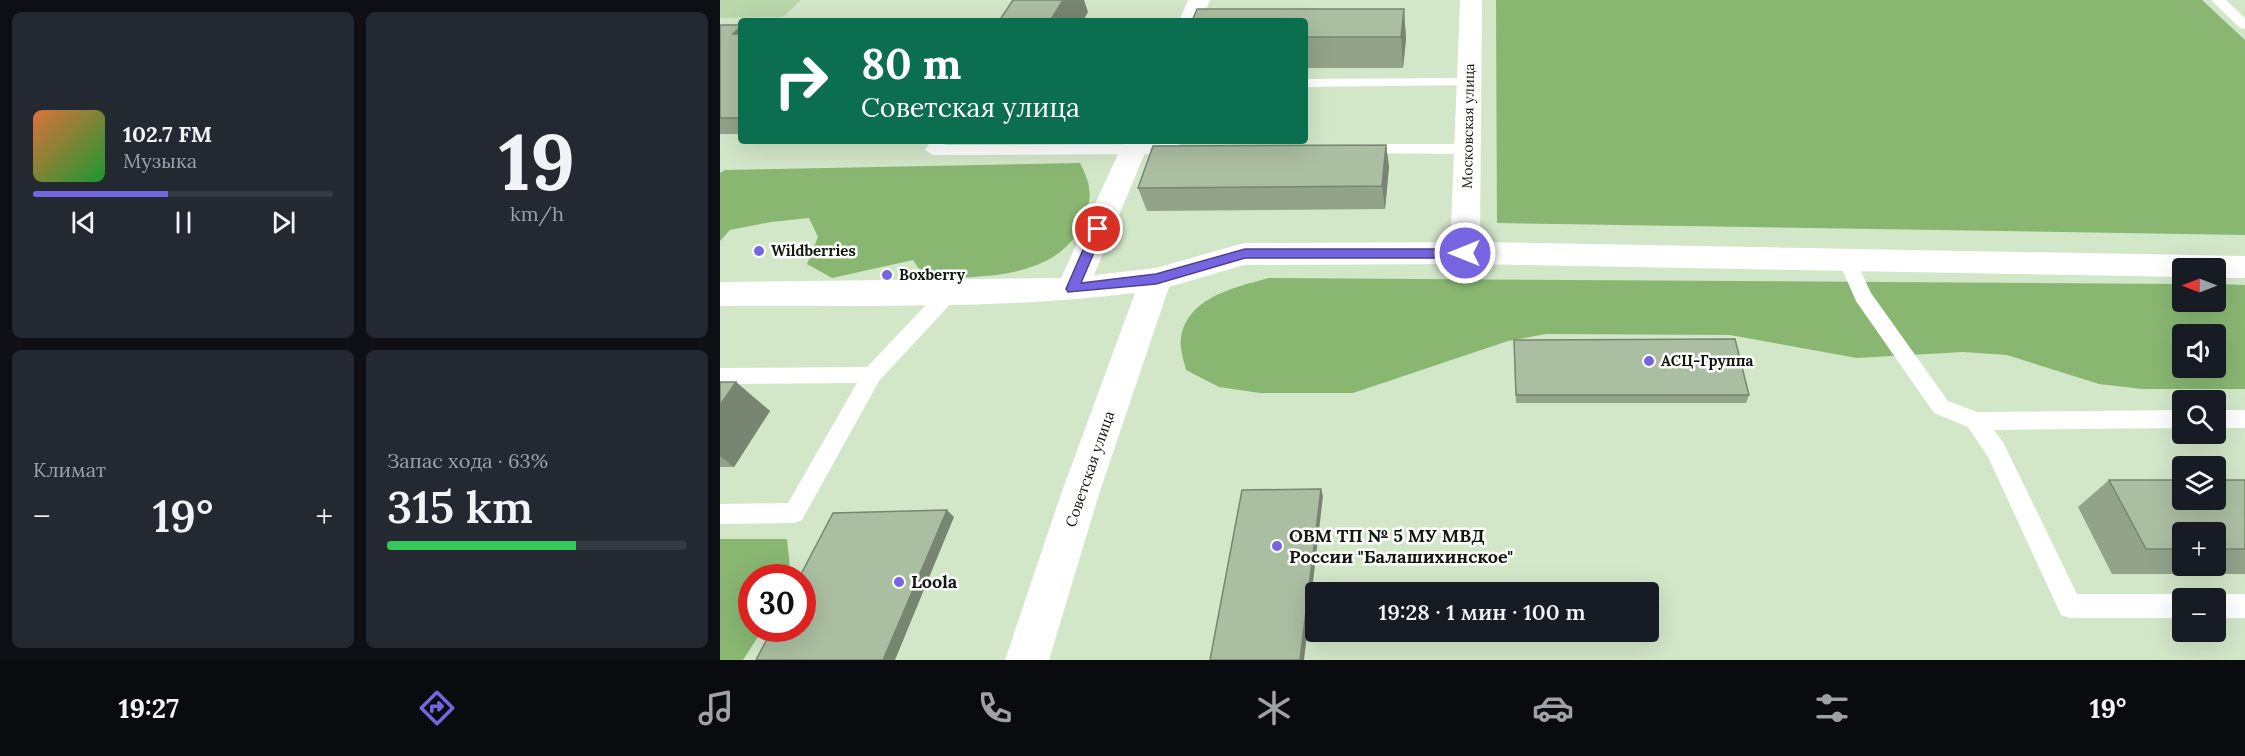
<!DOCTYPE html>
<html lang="ru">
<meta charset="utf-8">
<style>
body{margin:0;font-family:Lora,serif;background:#242831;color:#f1f3f6;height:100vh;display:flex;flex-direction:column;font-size:22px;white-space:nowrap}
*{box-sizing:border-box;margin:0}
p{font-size:20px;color:#9ea1a6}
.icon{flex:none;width:33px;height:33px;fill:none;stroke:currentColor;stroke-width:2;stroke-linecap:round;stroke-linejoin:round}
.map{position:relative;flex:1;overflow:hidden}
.drawer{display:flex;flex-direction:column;gap:12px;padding:12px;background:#0d0f14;width:720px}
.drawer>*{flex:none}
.hud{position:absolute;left:18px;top:18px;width:570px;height:126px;border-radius:6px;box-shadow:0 6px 24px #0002;background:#0b6e4f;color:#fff;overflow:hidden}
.needle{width:39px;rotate:270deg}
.controls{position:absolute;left:1452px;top:258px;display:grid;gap:12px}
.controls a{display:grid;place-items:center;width:54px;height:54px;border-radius:6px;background:#171b24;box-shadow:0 6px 24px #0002;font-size:30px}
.speed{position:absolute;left:18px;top:564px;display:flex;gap:12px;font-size:30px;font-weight:700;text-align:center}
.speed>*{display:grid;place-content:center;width:78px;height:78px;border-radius:50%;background:#171b24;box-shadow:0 6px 24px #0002;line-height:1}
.speed .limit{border:9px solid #d22;background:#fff;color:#111}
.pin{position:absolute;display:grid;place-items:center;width:51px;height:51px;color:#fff;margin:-26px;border:3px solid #fff;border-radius:50%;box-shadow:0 2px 6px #0007}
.me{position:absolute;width:66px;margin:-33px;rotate:270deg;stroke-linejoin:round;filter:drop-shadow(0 0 4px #0008)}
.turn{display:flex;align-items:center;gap:21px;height:126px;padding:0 24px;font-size:27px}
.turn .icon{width:78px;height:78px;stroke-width:2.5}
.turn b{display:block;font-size:42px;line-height:51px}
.big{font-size:45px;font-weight:600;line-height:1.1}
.drawer .card{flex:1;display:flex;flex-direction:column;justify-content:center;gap:9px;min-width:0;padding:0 21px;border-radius:9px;background:#242831}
.drawer .dial{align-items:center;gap:0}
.dial b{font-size:78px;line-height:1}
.song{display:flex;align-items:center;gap:18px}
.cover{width:72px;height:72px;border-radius:9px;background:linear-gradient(135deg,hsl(20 70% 55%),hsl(130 70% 35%))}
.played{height:6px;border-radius:3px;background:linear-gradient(90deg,#7665e0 45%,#363941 45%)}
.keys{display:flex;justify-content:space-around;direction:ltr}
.heat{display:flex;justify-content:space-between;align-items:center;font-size:33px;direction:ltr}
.charge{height:9px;border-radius:4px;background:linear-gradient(90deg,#34c759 63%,#363941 0)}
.drawer .tiles{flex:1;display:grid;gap:12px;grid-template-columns:repeat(2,1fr)}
.trip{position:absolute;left:585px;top:582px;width:354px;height:60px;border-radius:6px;background:#171b24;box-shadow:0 6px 24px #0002;font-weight:600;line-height:60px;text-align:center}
.tabs{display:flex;height:96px;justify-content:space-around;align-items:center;background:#090b0e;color:#9ea1a6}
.tabs .icon{width:42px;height:42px}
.tabs .current{color:#7665e0}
.tabs b{font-size:27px;color:#f1f3f6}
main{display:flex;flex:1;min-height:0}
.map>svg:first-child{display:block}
.green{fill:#b9d7ab}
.forest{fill:#89b772;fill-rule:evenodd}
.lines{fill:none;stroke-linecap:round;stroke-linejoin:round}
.service{fill:#fff;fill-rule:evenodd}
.minor{fill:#fff;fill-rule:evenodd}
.tertiary{fill:#fff;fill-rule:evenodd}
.wall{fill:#92a38a;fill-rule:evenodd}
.shaded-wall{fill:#778571}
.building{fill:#aabea1;stroke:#778571;stroke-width:1.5}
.route{fill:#7665e0;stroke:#4d4292;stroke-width:1.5}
.poi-dot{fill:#7665e0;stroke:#fff;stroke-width:2}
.labels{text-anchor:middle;stroke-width:5;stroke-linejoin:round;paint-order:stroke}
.far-street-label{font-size:14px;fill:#11180e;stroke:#fff}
.poi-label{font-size:15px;font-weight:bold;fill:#11180e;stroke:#fff;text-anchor:start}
.street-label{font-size:15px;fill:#11180e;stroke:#fff}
.near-poi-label{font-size:18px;font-weight:bold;fill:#11180e;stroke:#fff;text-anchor:start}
</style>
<main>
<section class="drawer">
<div class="tiles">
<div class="card">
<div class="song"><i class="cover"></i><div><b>102.7 FM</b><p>Музыка</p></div></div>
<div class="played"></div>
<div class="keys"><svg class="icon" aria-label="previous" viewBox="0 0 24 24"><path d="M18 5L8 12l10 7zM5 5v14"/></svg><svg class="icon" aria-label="pause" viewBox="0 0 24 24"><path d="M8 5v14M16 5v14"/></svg><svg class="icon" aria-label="next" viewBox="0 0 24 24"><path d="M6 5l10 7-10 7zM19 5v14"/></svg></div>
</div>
<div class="card dial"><b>19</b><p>km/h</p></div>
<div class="card"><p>Климат</p>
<div class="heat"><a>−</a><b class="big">19°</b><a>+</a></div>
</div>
<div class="card"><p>Запас хода · 63%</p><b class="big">315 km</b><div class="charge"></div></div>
</div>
</section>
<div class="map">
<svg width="1525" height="660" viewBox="0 0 1525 660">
<rect width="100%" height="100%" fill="#d2e6c8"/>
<path class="green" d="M0,0h81l-18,17 -63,1z"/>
<path class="forest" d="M776,0h706l43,40v195l-748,-12z
M360,163c11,22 13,33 4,57 -24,61 -106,57 -159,58l-12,-18 -81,18 -25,-14 11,-27 -9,-19 -38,4 -41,8 -10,11v-68l5,-3z
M549,278l913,6v18h34v-18l29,1v104h-103l-43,-5 -92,-29 -44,-3 -106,6 -127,-23 -184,-1 -38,7 -155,52h-93l-41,-6 -33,-17c-2,-9 -7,-23 -5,-32 6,-41 55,-51 88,-60zM1462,334h34v34h-34z
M0,539h67l4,38 -39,1v50l11,1 -20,31h-23z"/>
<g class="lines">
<path class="service" d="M1491,0h15l19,18v11l-5,-1z
M749,78l7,4 -2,3 -169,2v-8z
M211,141h16l-3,4 234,-1 8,5 -8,5 -245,1 -8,-5z
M640,144h108l8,5 -8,5 -114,-1 -2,-4z
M1127,254l6,1 18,38 77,108 29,11 205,-2v18l-188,2 10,14 73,150h105l9,4h-9v20h-112l-9,-3 -73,-158 -20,-30 -34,-14 -78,-112 -18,-41 3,-5z
M229,286l7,2 2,5 -2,5 -77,83 -77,139 -8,3 -74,1v-20l68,-1 69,-120 -137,1v-16l147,-1 75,-79z
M1496,410h29v18h-29z
M1496,594h29v24h-29v-20h-9z"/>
<path class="minor" d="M468,0h22l-9,21h-22z
M404,141h26l-56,134 62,-7 88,-25 221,-1 11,3 4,8 -4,8 -11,3 -221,1 -75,22 -70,207 -50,166h-44l56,-166 74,-201c-137,17 -277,12 -415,13v-24l341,-4z"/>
<path class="tertiary" d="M740,0h22l-2,242 765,14v22h-29v-10h-34v9l-717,-13 -11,-3 -4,-8z"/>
</g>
<path class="wall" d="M684,9l2,30 -3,29h-98v-47z
M0,25h21v109h-21z
M666,145l3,22 -4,42 -238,2 -9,-23z
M794,340l235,55 -3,8h-230z
M0,382h16l34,29 -36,56h-14z
M1389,480h136v94h-133l-34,-67zM1462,532h34v34h-34z"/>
<path class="shaded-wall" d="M343,0h21l4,12 -5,9h-33z
M684,9l2,30 -3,29 -2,-31z
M21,26v19l-8,-11z
M666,145l3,22 -4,42 -3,-23z
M16,382l34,29 -36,56 -14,-11v-51z
M601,489l2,7 -19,164h-4z
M227,510l7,7 -59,143h-12z"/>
<path class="building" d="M293,0h50l-13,21h-51z
M477,9h207l-3,28h-96v-16h-113z
M0,25h21v1l-8,8h8v84h-21z
M666,145l-4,41 -244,2 15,-42z
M1015,339l14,56h-233l-2,-55z
M0,382h16l-16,23z
M1389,480h73v20h34v-20h29v69h-29v-17h-34v17h-36z
M601,489l-21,171h-90l32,-170z
M227,510l-64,150h-127l17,-32h29v-50h-3l34,-65z"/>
<path class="route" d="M378,225l6,4 -23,54 75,-9 89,-25h220l7,4 -7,5h-220l-89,26 -88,8 -2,-3 26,-60z"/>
<g class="poi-dot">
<circle cx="39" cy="251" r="6"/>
<circle cx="167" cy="275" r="6"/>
<circle cx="929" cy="361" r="6"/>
<circle cx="557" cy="546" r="6"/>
<circle cx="179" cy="582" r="6"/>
</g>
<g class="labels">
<g class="far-street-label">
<text transform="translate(748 126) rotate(-89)" y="5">Московская улица</text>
</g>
<g class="poi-label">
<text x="51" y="256">Wildberries</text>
<text x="179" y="280">Boxberry</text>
<text x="941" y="366">АСЦ-Группа</text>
</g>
<g class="street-label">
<text transform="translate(370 469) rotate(-71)" y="5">Советская улица</text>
</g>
<g class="near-poi-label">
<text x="569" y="542">ОВМ ТП № 5 МУ МВД<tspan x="569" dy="21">России "Балашихинское"</tspan></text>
<text x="191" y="588">Loola</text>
</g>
</g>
</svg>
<div class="controls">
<a><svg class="needle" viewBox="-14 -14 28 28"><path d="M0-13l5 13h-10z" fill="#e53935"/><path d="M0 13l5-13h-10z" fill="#9ea1a6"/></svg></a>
<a><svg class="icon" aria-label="sound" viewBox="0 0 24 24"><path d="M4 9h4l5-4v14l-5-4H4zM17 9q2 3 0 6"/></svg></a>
<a><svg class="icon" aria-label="search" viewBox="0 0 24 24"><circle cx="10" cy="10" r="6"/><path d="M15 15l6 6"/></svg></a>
<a><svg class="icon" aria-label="layers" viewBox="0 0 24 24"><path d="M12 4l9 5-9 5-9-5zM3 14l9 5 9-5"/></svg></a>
<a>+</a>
<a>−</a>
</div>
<div class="speed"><div class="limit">30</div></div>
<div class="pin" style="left:378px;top:229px;background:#d93025"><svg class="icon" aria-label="arrive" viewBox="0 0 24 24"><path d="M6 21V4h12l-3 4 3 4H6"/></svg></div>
<svg class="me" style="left:745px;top:253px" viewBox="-20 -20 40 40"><circle r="17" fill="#7665e0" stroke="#fff" stroke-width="3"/><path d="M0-11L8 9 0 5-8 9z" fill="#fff"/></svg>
<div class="trip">19:28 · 1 мин · 100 m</div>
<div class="hud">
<div class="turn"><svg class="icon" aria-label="right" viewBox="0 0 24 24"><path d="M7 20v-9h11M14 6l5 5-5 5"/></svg><div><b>80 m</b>Советская улица</div></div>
</div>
</div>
</main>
<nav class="tabs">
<b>19:27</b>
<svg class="icon current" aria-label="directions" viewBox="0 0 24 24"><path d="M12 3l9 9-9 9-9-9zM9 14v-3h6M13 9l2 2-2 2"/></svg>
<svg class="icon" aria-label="music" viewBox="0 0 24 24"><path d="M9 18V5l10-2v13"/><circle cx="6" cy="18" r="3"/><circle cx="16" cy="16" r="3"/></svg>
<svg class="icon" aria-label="phone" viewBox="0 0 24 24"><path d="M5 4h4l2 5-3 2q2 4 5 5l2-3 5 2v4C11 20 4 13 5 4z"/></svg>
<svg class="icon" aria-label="climate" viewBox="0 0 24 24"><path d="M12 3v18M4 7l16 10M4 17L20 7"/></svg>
<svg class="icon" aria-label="car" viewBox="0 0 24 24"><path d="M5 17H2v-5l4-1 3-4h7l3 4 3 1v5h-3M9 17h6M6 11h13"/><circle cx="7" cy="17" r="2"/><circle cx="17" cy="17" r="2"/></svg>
<svg class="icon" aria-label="filters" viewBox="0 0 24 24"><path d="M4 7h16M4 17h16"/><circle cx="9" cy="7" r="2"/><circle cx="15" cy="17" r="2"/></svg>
<b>19°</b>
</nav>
